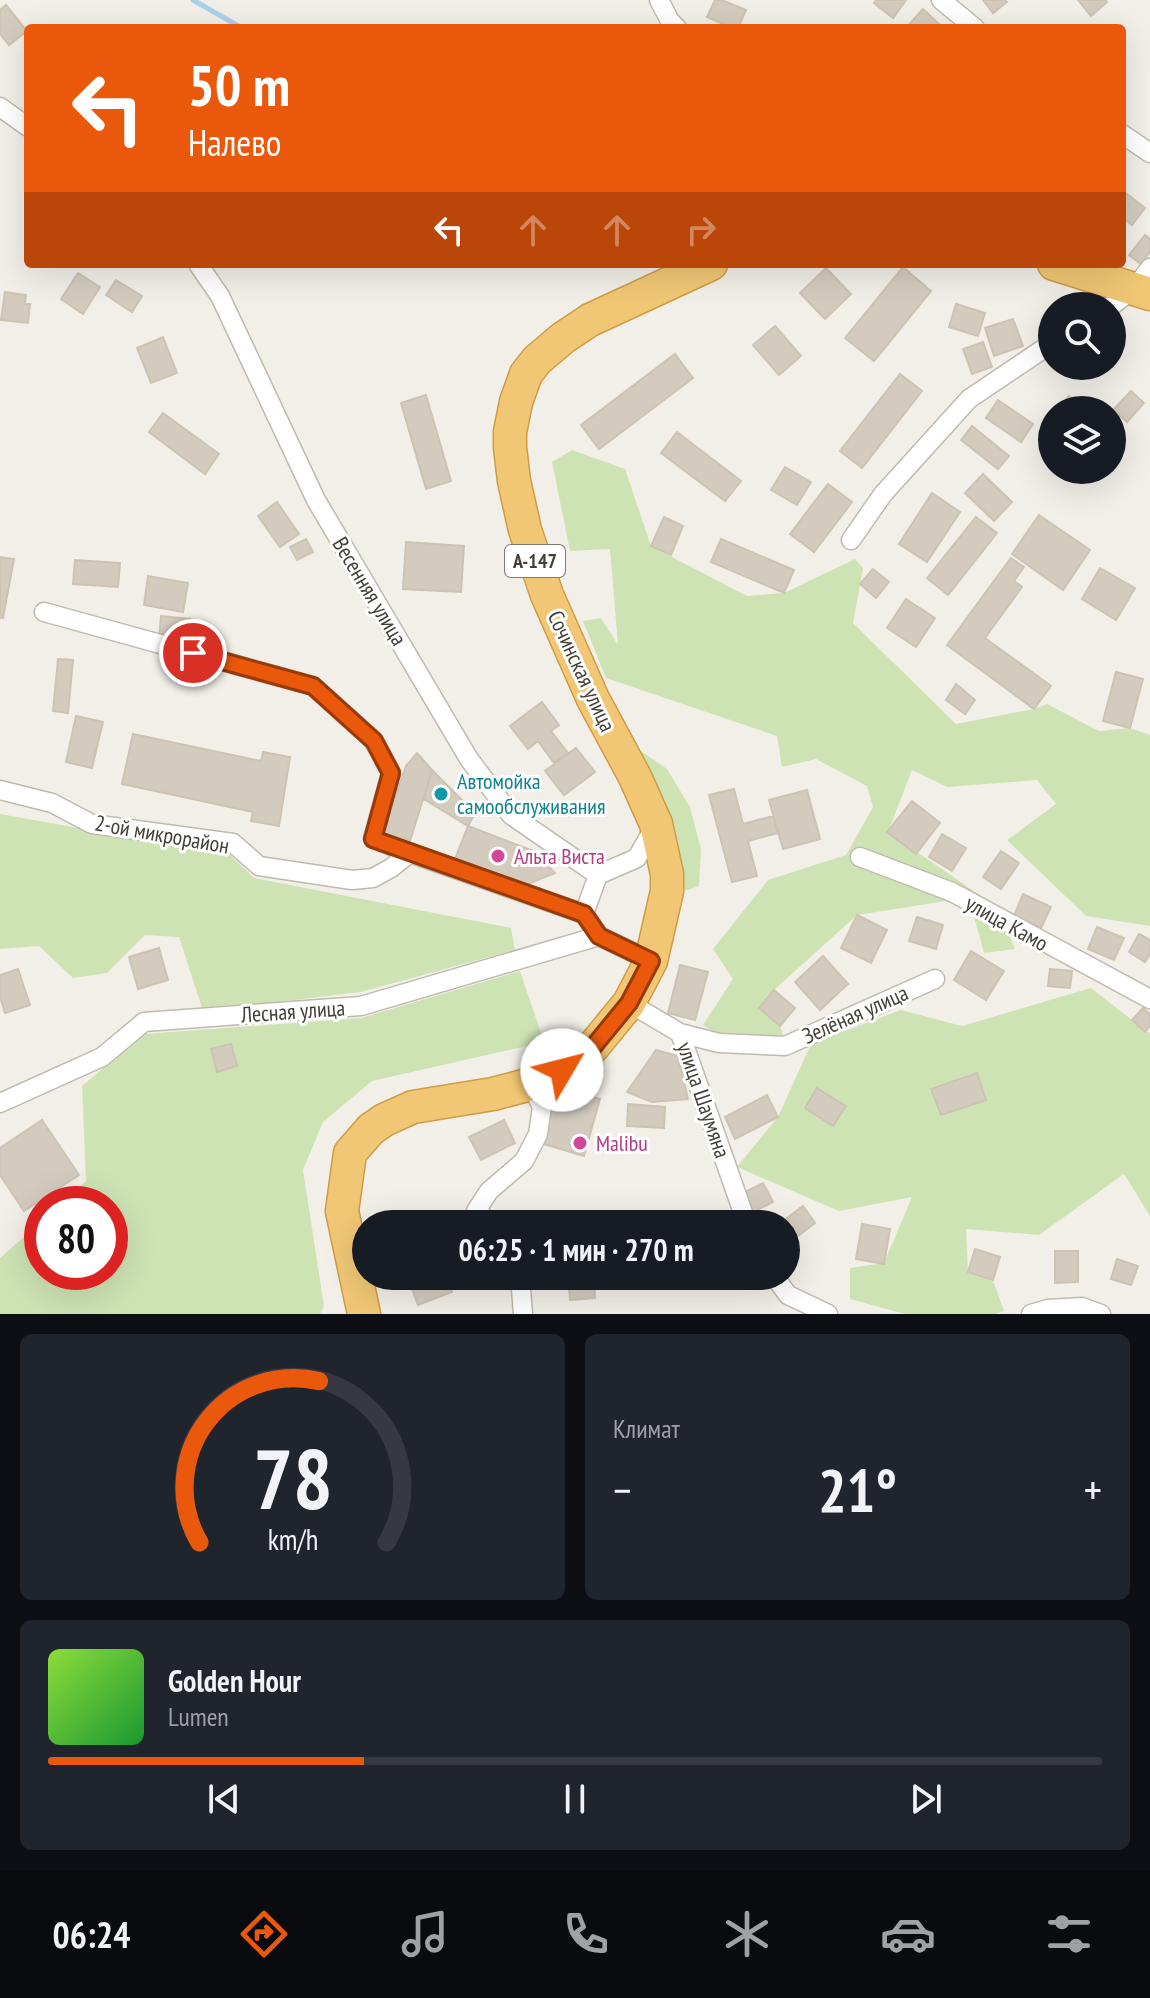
<!DOCTYPE html>
<html lang="ru">
<meta charset="utf-8">
<style>
body{margin:0;font-family:"PT Sans Narrow",sans-serif;background:#20242c;color:#f1f3f6;height:100vh;display:flex;flex-direction:column;font-size:30px;white-space:nowrap}
*{box-sizing:border-box;margin:0}
p{font-size:26px;color:#9ea1a6}
.icon{flex:none;width:44px;height:44px;fill:none;stroke:currentColor;stroke-width:2;stroke-linecap:round;stroke-linejoin:round}
.map{position:relative;height:1314px;overflow:hidden}
.panel{display:flex;flex-direction:column;gap:20px;padding:20px;background:#0d0f14;flex:1}
.panel>*{flex:none}
.guide{position:absolute;left:24px;top:24px;width:1102px;height:244px;border-radius:8px;box-shadow:0 8px 32px #0002;background:#ea580c;color:#fff;overflow:hidden}
.fabs{position:absolute;left:1038px;top:292px;display:grid;gap:16px}
.fabs a{display:grid;place-items:center;width:88px;height:88px;border-radius:50%;background:#171b24;box-shadow:0 8px 32px #0002;font-size:40px}
.speed{position:absolute;left:24px;top:1186px;display:flex;gap:16px;font-size:40px;font-weight:700;text-align:center}
.speed>*{display:grid;place-content:center;width:104px;height:104px;border-radius:50%;background:#171b24;box-shadow:0 8px 32px #0002;line-height:1}
.speed .limit{border:12px solid #d22;background:#fff;color:#111}
.pin{position:absolute;display:grid;place-items:center;width:68px;height:68px;color:#fff;margin:-34px;border:4px solid #fff;border-radius:50%;box-shadow:0 2px 8px #0007}
.me{position:absolute;width:88px;margin:-44px;rotate:53deg;stroke-linejoin:round;filter:drop-shadow(0 0 6px #0008)}
.turn{display:flex;align-items:center;gap:28px;height:168px;padding:0 32px;font-size:36px}
.turn .icon{width:104px;height:104px;stroke-width:2.5}
.turn b{display:block;font-size:56px;line-height:68px}
.lanes{display:flex;align-items:center;height:76px;padding:0 32px;background:#0003;justify-content:center;gap:40px;direction:ltr}
.lanes .off{opacity:.35}
.big{font-size:60px;font-weight:700;line-height:1.1}
.panel .widget{flex:1;display:flex;flex-direction:column;justify-content:center;gap:12px;min-width:0;padding:0 28px;border-radius:12px;background:#20242c}
.panel .dial{align-items:center;gap:0}
.dial svg{height:208px;overflow:visible;fill:none;stroke:#363941;stroke-width:7;stroke-linecap:round;text-anchor:middle}
.dial text{fill:#f1f3f6;stroke:none}
.song{display:flex;align-items:center;gap:24px}
.cover{width:96px;height:96px;border-radius:12px;background:linear-gradient(135deg,hsl(90 70% 55%),hsl(130 70% 35%))}
.played{height:8px;border-radius:4px;background:linear-gradient(90deg,#ea580c 30%,#363941 30%)}
.keys{display:flex;justify-content:space-around;direction:ltr}
.heat{display:flex;justify-content:space-between;align-items:center;font-size:44px;direction:ltr}
.panel .tiles{flex:1;display:grid;gap:20px;grid-template-columns:1fr 1fr}
.widget:last-child{grid-column:span 2}
.trip{position:absolute;left:352px;top:1210px;width:448px;height:80px;border-radius:40px;background:#171b24;box-shadow:0 8px 32px #0002;font-weight:700;line-height:80px;text-align:center}
.tab-bar{display:flex;height:128px;justify-content:space-around;align-items:center;background:#090b0e;color:#9ea1a6}
.tab-bar .icon{width:56px;height:56px}
.tab-bar .selected{color:#ea580c}
.tab-bar b{font-size:36px;color:#f1f3f6}
.map>svg:first-child{display:block}
.green{fill:#cee3b4}
.lines{fill:none;stroke-linecap:round;stroke-linejoin:round}
.stream{stroke:#aad0ea;stroke-width:5}
.building{fill:#d3cbbe;stroke:#cdc3b2;stroke-width:2}
.street-casing{stroke:#c0baae;stroke-width:21}
.highway-casing{stroke:#cf9c45;stroke-width:35}
.street{stroke:#fff;stroke-width:18}
.highway{stroke:#f1c775;stroke-width:32}
.route-casing{stroke:#983908;stroke-width:20}
.route{stroke:#ea580c;stroke-width:14}
.culture-dot{fill:#0f9aa8;stroke:#fff;stroke-width:3}
.hotel-dot{fill:#d1479c;stroke:#fff;stroke-width:3}
.labels{text-anchor:middle;stroke-width:6;stroke-linejoin:round;paint-order:stroke}
.shield{fill:#fff;stroke:#7d7973;stroke-width:2}
.shield-label{font-size:20px;font-weight:bold;fill:#454037}
.street-label{font-size:22px;fill:#454037;stroke:#fff}
.culture-label{font-size:22px;fill:#0d838f;stroke:#fff;text-anchor:start}
.hotel-label{font-size:22px;fill:#b23c85;stroke:#fff;text-anchor:start}
</style>
<div class="map">
<svg width="1150" height="1314" viewBox="0 0 1150 1314">
<rect width="100%" height="100%" fill="#f2efe8"/>
<path class="green" d="M572,450l53,19 26,77 96,50 37,-3 71,-34 8,9 -10,55 103,101 78,-15 13,-5 52,27 31,-3 20,7v191l-64,-10 -79,-76 49,-36 -19,-24 -90,7 -35,-17 -24,62 109,75 18,42 -31,4 -11,-40 -27,-12 -89,14 -83,75 -15,18 21,18 3,9 -61,2 -19,-12 30,-46 -20,-30 55,-69 78,-25 27,-48 -6,-21 -51,-27 -34,8 -5,-31 -171,-58 -23,-57 18,-3 17,27 -8,-96 -40,2 -18,-89z
M638,749l29,20 23,38 11,42 -2,37 -14,5 -11,-54z
M0,814l230,41 24,23 257,50 4,22 -154,42 -158,19 -24,-74 -34,-2 -38,38 -34,5 -34,-32 -39,3z
M520,971l24,71 -172,39 -49,41 -20,48 21,136 -4,8h-320v-56l42,-37v51h68v-68h-49l25,-23 -4,-95 62,-52 217,-16z
M1091,988l59,46v182l-26,-42 -85,61 -73,-6 2,43 25,8 11,31 -9,3h-90l-55,-15v-31l34,-5 28,-66 -73,14 -102,-44 41,-50 33,-73 90,-34 61,16z"/>
<g class="lines">
<path class="stream" d="M193,0l49,28"/>
</g>
<path class="building" d="M715,0h7l24,10 -8,18h-6l-25,-11z
M876,0h30l-13,18 -19,-15z
M983,0h22l2,2 -14,11z
M1078,0h28l1,2 -16,14z
M6,5l21,26 -18,14 -9,-11v-24z
M923,9l18,17 -2,2h-33z
M1122,190l23,18 -13,17 -10,-8z
M1145,235l5,4v13l-9,12 -12,-9z
M903,267l28,24 -57,70 -29,-23z
M826,268l25,26 -26,25 -25,-26z
M78,273l22,14 -17,27 -22,-15z
M116,280l26,16 -10,16 -26,-17z
M5,292l21,3 -1,9h5l-2,19 -27,-3z
M956,304l29,9 -7,23 -29,-9z
M1013,319l10,27 -29,10 -9,-28z
M775,326l26,30 -22,19 -26,-30z
M163,337l14,36 -26,10 -14,-35z
M983,342l9,25 -20,7 -9,-25z
M675,354l18,24 -94,71 -18,-24z
M900,374l22,17 -60,77 -22,-17z
M1131,391l13,12 -17,19 -14,-12z
M426,395l25,86 -25,8 -25,-86z
M1069,396l14,14h-27z
M998,400l35,24 -12,18 -35,-24z
M163,413l56,41 -14,20 -56,-42z
M972,426l37,30 -11,13 -37,-29z
M677,432l64,49 -16,20 -64,-48z
M785,467l26,15 -14,23 -26,-15z
M983,474l29,28 -18,19 -29,-28z
M828,484l24,18 -38,50 -24,-18z
M932,493l28,19 -33,50 -28,-18z
M277,502l22,32 -19,13 -22,-31z
M1039,515l51,35 -27,40 -51,-36z
M664,517l19,9 -12,29 -20,-9z
M976,517l21,16 -49,62 -21,-17z
M306,539l7,13 -16,8 -7,-13z
M721,539l73,31 -10,23 -73,-31z
M406,542l58,4 -3,46 -58,-3z
M0,557l14,2 -11,59h-3z
M1011,558l13,9 -10,14 8,6 -37,51 66,48 -17,23 -87,-64z
M75,560l45,3 -2,24 -45,-3z
M1100,568l35,20 -19,32 -34,-21z
M873,569l16,13 -13,16 -16,-14z
M148,576l40,7 -5,29 -39,-7z
M906,599l29,19 -19,29 -29,-19z
M161,616l29,3 -2,22 -29,-3z
M58,659l15,1 -5,53 -15,-2z
M1116,672l27,7 -13,49 -27,-7z
M956,684l19,16 -10,14 -19,-14z
M542,702l17,23 -8,6 17,22 -14,10 -16,-22 -10,8 -18,-23z
M76,716l27,6 -11,46 -26,-6z
M133,734l128,27 2,-9 27,5 -11,69 -28,-5 2,-9 -131,-28z
M576,748l19,24 -31,23 -19,-24z
M417,753l15,17 -22,71 -27,-8 23,-67z
M432,770l43,43 -7,13 -44,-27z
M734,789l9,35 30,-8 5,17 -30,8 9,35 -25,6 -23,-87z
M807,790l13,49 -37,10 -14,-49z
M912,801l28,22 -24,31 -29,-22z
M468,826l68,26 19,21 -32,13 -68,-27z
M942,834l24,14 -14,23 -23,-14z
M1001,851l18,12 -18,26 -18,-12z
M1023,894l28,13 -10,21 -27,-12z
M857,915l30,15 -16,33 -30,-15z
M917,917l26,8 -7,24 -27,-8z
M1097,927l27,11 -10,22 -26,-11z
M1139,934l11,6v14l-5,8 -16,-10z
M159,948l9,32 -30,9 -9,-32z
M971,951l33,20 -18,29 -32,-20z
M823,956l25,28 -28,26 -25,-28z
M680,965l28,7 -13,48 -27,-7z
M18,969l12,36 -25,8 -5,-16v-22z
M1050,969l22,2 -2,17 -22,-2z
M774,990l21,18 -15,18 -21,-18z
M1143,1008l7,6v12l-5,6 -13,-12z
M231,1044l6,22 -20,6 -6,-23z
M656,1050l22,6 10,43 -36,3 -25,-10z
M977,1073l9,27 -45,15 -10,-26z
M556,1087l44,12 -16,57 -44,-13z
M817,1088l29,18 -13,20 -28,-18z
M767,1095l11,22 -43,22 -10,-22z
M628,1104l37,3 -1,21 -37,-2z
M42,1120l37,55 -55,36 -24,-36v-27z
M504,1120l11,23 -34,17 -12,-23z
M763,1183l10,19 -20,10 -10,-19z
M803,1206l12,17 -29,22v-21h-7z
M668,1212l3,12h-52v-2z
M602,1214l3,10h-34z
M862,1224l28,5 -6,35 -28,-5z
M975,1249l25,8 -7,23 -25,-8z
M1055,1251h23v31l-23,1z
M1117,1259l21,7 -7,19 -20,-6z
M407,1276h39l6,16 -34,13z
M568,1276h26l1,22 -25,2z"/>
<g class="lines">
<g class="street-casing">
<path id="street" d="M659,0l11,21 7,7
M941,0l34,28
M0,107l28,20
M1122,134l28,19
M198,264l22,32 96,204 153,259 42,56 87,60
M1111,306l23,-17 16,-21
M851,540l32,-46 86,-95 83,-56
M44,612l269,74 61,55 17,32 -18,66 37,14
M0,790l52,13 40,21 141,19 26,23 93,14 21,-2 18,-10 19,-15 174,61
M860,857l92,35 198,107
M651,961l-52,-25 -15,-22 14,-39 39,-17 18,-32
M629,1003l51,30 67,191
M680,1033l39,10 66,3 150,-67
M0,1103l102,-46 42,-35 217,-16 238,-70
M493,1224l-17,-13 13,-20 35,-30 14,-27 4,-27 -11,-23
M520,1276l3,38
M774,1276l14,19 40,19
M1031,1314l17,-5 34,-2 19,7"/>
</g>
<g class="highway-casing">
<path id="highway" d="M1054,264l96,30
M364,1314l-22,-103 8,-58 21,-24 13,-9 29,-13 80,-13 38,-10 31,-14 31,-23 36,-44 22,-42 16,-70v-17l-11,-50 -21,-47 -42,-78 -46,-104 -22,-65 -11,-49 -4,-34v-15l6,-30 10,-28 11,-14 26,-22 27,-18 121,-56"/>
</g>
<use href="#street" class="street"/>
<use href="#highway" class="highway"/>
</g>
<g class="lines">
<g class="route-casing">
<path id="route" d="M193,653l120,33 61,55 17,32 -18,66 211,75 15,22 52,25 -22,42 -36,44 -31,23"/>
</g>
<use href="#route" class="route"/>
</g>
<circle class="culture-dot" cx="441" cy="794" r="8"/>
<g class="hotel-dot">
<circle cx="498" cy="856" r="8"/>
<circle cx="580" cy="1143" r="8"/>
</g>
<g class="labels">
<rect class="shield" x="505" y="545" width="60" height="32" rx="6"/>
<g class="shield-label">
<text x="535" y="568">А-147</text>
</g>
<g class="street-label">
<text transform="translate(370 591) rotate(59)" y="8">Весенняя улица</text>
<text transform="translate(582 671) rotate(65)" y="8">Сочинская улица</text>
<text transform="translate(162 834) rotate(10)" y="8">2-ой микрорайон</text>
<text transform="translate(1007 923) rotate(29)" y="8">улица Камо</text>
<text transform="translate(293 1011) rotate(-4)" y="8">Лесная улица</text>
<text transform="translate(855 1014) rotate(-24)" y="8">Зелёная улица</text>
<text transform="translate(704 1100) rotate(71)" y="8">улица Шаумяна</text>
</g>
<g class="culture-label">
<text x="457" y="789">Автомойка<tspan x="457" dy="25">самообслуживания</tspan></text>
</g>
<g class="hotel-label">
<text x="514" y="864">Альта Виста</text>
<text x="596" y="1151">Malibu</text>
</g>
</g>
</svg>
<div class="fabs">
<a><svg class="icon" aria-label="search" viewBox="0 0 24 24"><circle cx="10" cy="10" r="6"/><path d="M15 15l6 6"/></svg></a>
<a><svg class="icon" aria-label="layers" viewBox="0 0 24 24"><path d="M12 4l9 5-9 5-9-5zM3 14l9 5 9-5"/></svg></a>
</div>
<div class="speed"><div class="limit">80</div></div>
<div class="pin" style="left:193px;top:653px;background:#d93025"><svg class="icon" aria-label="arrive" viewBox="0 0 24 24"><path d="M6 21V4h12l-3 4 3 4H6"/></svg></div>
<svg class="me" style="left:562px;top:1070px" viewBox="-20 -20 40 40"><circle r="19" fill="#fff"/><path d="M0-13L10 11 0 6-10 11z" fill="#ea580c"/></svg>
<div class="trip">06:25 · 1 мин · 270 m</div>
<div class="guide">
<div class="turn"><svg class="icon" aria-label="left" viewBox="0 0 24 24"><path d="M17 20v-9H6M10 6l-5 5 5 5"/></svg><div><b>50 m</b>Налево</div></div>
<div class="lanes"><svg class="icon" aria-label="left" viewBox="0 0 24 24"><path d="M17 20v-9H6M10 6l-5 5 5 5"/></svg><svg class="icon off" aria-label="ahead" viewBox="0 0 24 24"><path d="M12 20V5M6 11l6-6 6 6"/></svg><svg class="icon off" aria-label="ahead" viewBox="0 0 24 24"><path d="M12 20V5M6 11l6-6 6 6"/></svg><svg class="icon off" aria-label="right" viewBox="0 0 24 24"><path d="M7 20v-9h11M14 6l5 5-5 5"/></svg></div>
</div>
</div>
<section class="panel">
<div class="tiles">
<div class="widget dial"><svg viewBox="0 0 100 80">
<path d="M14 69A42 42 0 1 1 86 69"/>
<path d="M14 69A42 42 0 0 1 60 7" stroke="#ea580c"/>
<text x="50" y="56" font-size="32" font-weight="700">78</text>
<text x="50" y="72" font-size="11">km/h</text>
</svg></div>
<div class="widget"><p>Климат</p>
<div class="heat"><a>−</a><b class="big">21°</b><a>+</a></div>
</div>
<div class="widget">
<div class="song"><i class="cover"></i><div><b>Golden Hour</b><p>Lumen</p></div></div>
<div class="played"></div>
<div class="keys"><svg class="icon" aria-label="previous" viewBox="0 0 24 24"><path d="M18 5L8 12l10 7zM5 5v14"/></svg><svg class="icon" aria-label="pause" viewBox="0 0 24 24"><path d="M8 5v14M16 5v14"/></svg><svg class="icon" aria-label="next" viewBox="0 0 24 24"><path d="M6 5l10 7-10 7zM19 5v14"/></svg></div>
</div>
</div>
</section>
<nav class="tab-bar">
<b>06:24</b>
<svg class="icon selected" aria-label="directions" viewBox="0 0 24 24"><path d="M12 3l9 9-9 9-9-9zM9 14v-3h6M13 9l2 2-2 2"/></svg>
<svg class="icon" aria-label="music" viewBox="0 0 24 24"><path d="M9 18V5l10-2v13"/><circle cx="6" cy="18" r="3"/><circle cx="16" cy="16" r="3"/></svg>
<svg class="icon" aria-label="phone" viewBox="0 0 24 24"><path d="M5 4h4l2 5-3 2q2 4 5 5l2-3 5 2v4C11 20 4 13 5 4z"/></svg>
<svg class="icon" aria-label="climate" viewBox="0 0 24 24"><path d="M12 3v18M4 7l16 10M4 17L20 7"/></svg>
<svg class="icon" aria-label="car" viewBox="0 0 24 24"><path d="M5 17H2v-5l4-1 3-4h7l3 4 3 1v5h-3M9 17h6M6 11h13"/><circle cx="7" cy="17" r="2"/><circle cx="17" cy="17" r="2"/></svg>
<svg class="icon" aria-label="filters" viewBox="0 0 24 24"><path d="M4 7h16M4 17h16"/><circle cx="9" cy="7" r="2"/><circle cx="15" cy="17" r="2"/></svg>
</nav>
